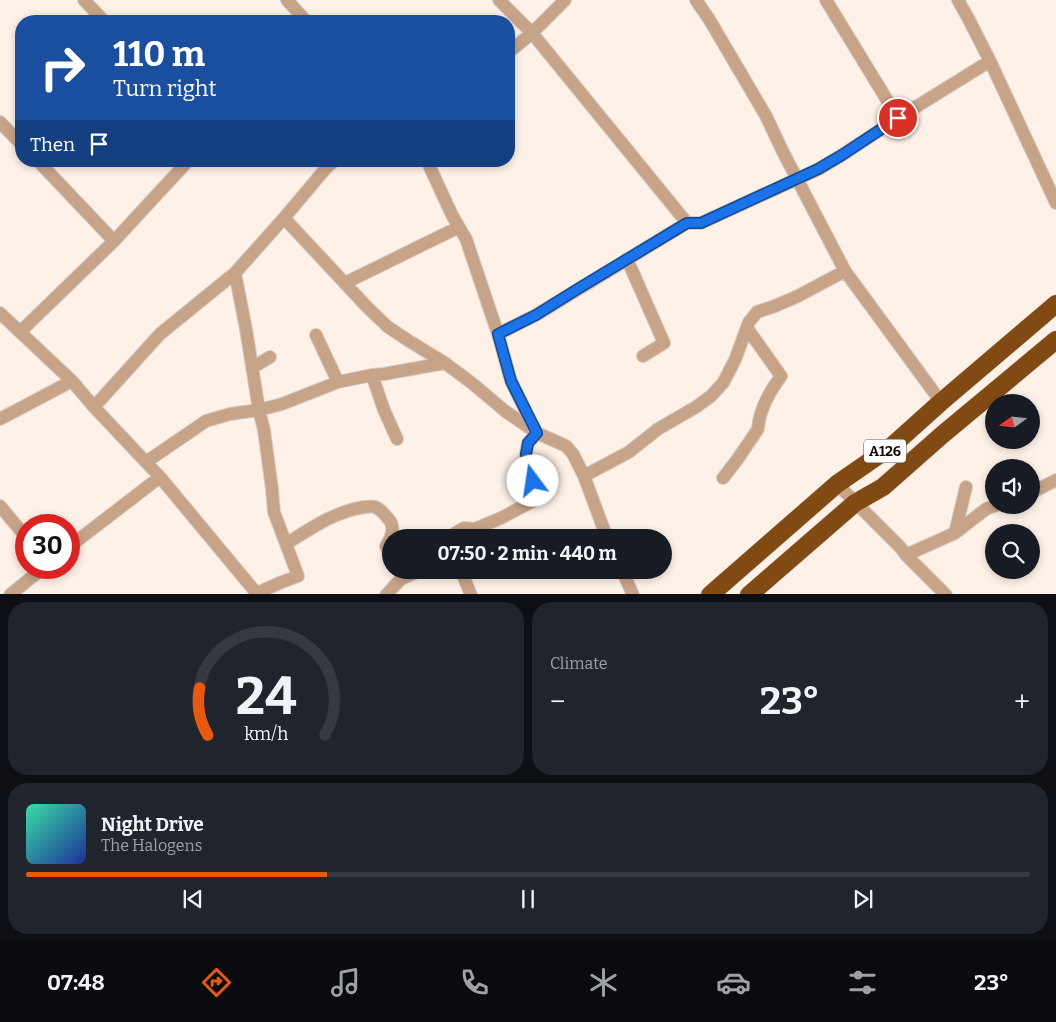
<!DOCTYPE html>
<meta charset="utf-8">
<style>
body{margin:0;font-family:Bitter,serif;background:#20242c;color:#f1f3f6;height:100vh;display:flex;flex-direction:column;font-size:19px;white-space:nowrap}
*{box-sizing:border-box;margin:0}
p{font-size:16px;color:#9ea1a6}
.icon{flex:none;width:28px;height:28px;fill:none;stroke:currentColor;stroke-width:2;stroke-linecap:round;stroke-linejoin:round}
.map{position:relative;height:594px;overflow:hidden}
.drawer{display:flex;flex-direction:column;gap:8px;padding:8px;background:#0d0f14;flex:1}
.drawer>*{flex:none}
.hud{position:absolute;left:15px;top:15px;width:500px;height:152px;border-radius:20px;box-shadow:0 2px 8px #0003;background:#1a4fa0;color:#fff;overflow:hidden}
.needle{width:32px;rotate:255deg}
.controls{position:absolute;left:985px;top:394px;display:grid;gap:10px}
.controls a{display:grid;place-items:center;width:55px;height:55px;border-radius:50%;background:#171b24;box-shadow:0 2px 8px #0003;font-size:25px}
.speed{position:absolute;left:15px;top:514px;display:flex;gap:10px;font-size:25px;font-weight:700;text-align:center}
.speed>*{display:grid;place-content:center;width:65px;height:65px;border-radius:50%;background:#171b24;box-shadow:0 2px 8px #0003;line-height:1}
.speed .limit{border:8px solid #d22;background:#fff;color:#111}
.pin{position:absolute;display:grid;place-items:center;width:42px;height:42px;color:#fff;margin:-21px;border:2px solid #fff;border-radius:50%;box-shadow:0 1px 5px #0007}
.me{position:absolute;width:55px;margin:-28px;rotate:346deg;stroke-linejoin:round;filter:drop-shadow(0 0 4px #0008)}
.turn{display:flex;align-items:center;gap:18px;height:105px;padding:0 15px;font-size:22px}
.turn .icon{width:65px;height:65px;stroke-width:2.5}
.turn b{display:block;font-size:35px;line-height:42px}
.then{display:flex;align-items:center;height:48px;padding:0 15px;background:#0003;gap:10px;font-size:19px}
.big{font-size:38px;font-weight:700;line-height:1.1}
.drawer .card{flex:1;display:flex;flex-direction:column;justify-content:center;gap:8px;min-width:0;padding:0 18px;border-radius:20px;background:#20242c}
.drawer .dial{align-items:center;gap:0}
.dial svg{height:130px;overflow:visible;fill:none;stroke:#363941;stroke-width:7;stroke-linecap:round;text-anchor:middle}
.dial text{fill:#f1f3f6;stroke:none}
.song{display:flex;align-items:center;gap:15px}
.cover{width:60px;height:60px;border-radius:8px;background:linear-gradient(135deg,hsl(160 70% 55%),hsl(230 70% 35%))}
.played{height:5px;border-radius:2px;background:linear-gradient(90deg,#ea580c 30%,#363941 30%)}
.keys{display:flex;justify-content:space-around;direction:ltr}
.heat{display:flex;justify-content:space-between;align-items:center;font-size:28px;direction:ltr}
.drawer .tiles{flex:1;display:grid;gap:8px;grid-template-columns:1fr 1fr}
.card:last-child{grid-column:span 2}
.trip{position:absolute;left:382px;top:529px;width:290px;height:50px;border-radius:25px;background:#171b24;box-shadow:0 2px 8px #0003;font-weight:700;line-height:50px;text-align:center}
.tabs{display:flex;height:80px;justify-content:space-around;align-items:center;background:#090b0e;color:#9ea1a6}
.tabs .icon{width:35px;height:35px}
.tabs .selected{color:#ea580c}
.tabs b{font-size:22px;color:#f1f3f6}
.map>svg:first-child{display:block}
.lines{fill:none;stroke-linecap:round;stroke-linejoin:round}
.minor-casing{stroke:#d9ccc3;stroke-width:14}
.highway-casing{stroke:#d9ccc3;stroke-width:19}
.minor{stroke:#c7a388;stroke-width:12}
.highway{stroke:#824a13;stroke-width:18}
.route-casing{stroke:#114b97;stroke-width:12}
.route{stroke:#1a73e8;stroke-width:9}
.labels{text-anchor:middle;stroke-width:5;stroke-linejoin:round;paint-order:stroke}
.shield{fill:#fff;stroke:#5c544f;stroke-width:1}
.shield-label{font-size:14px;font-weight:bold;fill:#160b04}
</style>
<div class="map">
<svg width="1056" height="595" viewBox="0 0 1056 595">
<rect width="100%" height="100%" fill="#fef1e7"/>
<g class="lines">
<g class="minor-casing">
<path id="minor" d="M84,0l20,21
M287,0l19,21
M499,0l33,33 155,190
M696,0l13,19 57,97 17,36 62,119 96,131
M826,0l72,118
M958,0l10,18 22,43 66,142
M509,52l23,-19 33,-33
M0,122l21,22
M427,161l25,54 14,24 32,95
M284,218l84,90 20,19 21,14 36,22 28,21 32,27 32,22 -9,10 -2,11 10,40 1,3 -2,3 -34,18 -19,8 -8,3 -10,-1 -10,6v4
M114,241l74,-80
M627,259l37,84 -21,13
M235,273l11,56 13,81 5,20 8,59 2,23 24,64 -16,6 -25,11
M345,283l114,-56
M0,313l72,68 22,26 66,70 98,118
M20,332l94,-91 -76,-80
M316,335l22,47
M252,368l18,-11
M372,375l12,35 13,29
M94,407l66,-73 75,-61 49,-55 43,-51 7,-6
M0,419l72,-38
M146,462l60,-41 24,-7 29,-4 23,-6 56,-22 34,-7 12,-1 61,-11
M584,476l45,-24 29,-23 38,-22 15,-11 12,-13 12,-23 14,-38 8,-10 18,-6 23,-10 47,-25
M723,478l14,-18 21,-31c1,-19 12,-38 23,-53l-34,-48
M837,484l63,63 6,8 40,40
M966,487l-11,46 31,-24 11,-4
M1031,493l25,-13
M0,506l26,31
M607,538l-23,-62 -11,-22 -7,-8 -29,-13 -5,-9 -21,-43 -13,-47 38,-19 151,-92h14l118,-54 23,-14 56,-37 92,-57
M286,544c25,-16 48,-32 78,-37 3,0 8,-1 11,0 6,2 11,9 15,14 5,7 1,18 -4,25l5,13
M69,547l91,-70
M906,555l49,-22
M461,570l10,25
M622,570l11,25
M10,595l33,-27
M386,595l15,-16 20,-9"/>
</g>
<g class="highway-casing">
<path id="highway" d="M710,595l127,-111 55,-38 49,-44 115,-98
M749,595l106,-92 28,-16 59,-52 114,-95"/>
</g>
<use href="#minor" class="minor"/>
<use href="#highway" class="highway"/>
</g>
<g class="lines">
<g class="route-casing">
<path id="route" d="M533,481l-7,-27 2,-11 9,-10 -26,-52 -13,-47 38,-19 40,-25 111,-67h14l117,-54 24,-14 56,-37"/>
</g>
<use href="#route" class="route"/>
</g>
<g class="labels">
<rect class="shield" x="864" y="439.5" width="42" height="23" rx="4"/>
<g class="shield-label">
<text x="885" y="456">A126</text>
</g>
</g>
</svg>
<div class="controls">
<a><svg class="needle" viewBox="-14 -14 28 28"><path d="M0-13l5 13h-10z" fill="#e53935"/><path d="M0 13l5-13h-10z" fill="#9ea1a6"/></svg></a>
<a><svg class="icon" aria-label="sound" viewBox="0 0 24 24"><path d="M4 9h4l5-4v14l-5-4H4zM17 9q2 3 0 6"/></svg></a>
<a><svg class="icon" aria-label="search" viewBox="0 0 24 24"><circle cx="10" cy="10" r="6"/><path d="M15 15l6 6"/></svg></a>
</div>
<div class="speed"><div class="limit">30</div></div>
<div class="pin" style="left:898px;top:118px;background:#d93025"><svg class="icon" aria-label="arrive" viewBox="0 0 24 24"><path d="M6 21V4h12l-3 4 3 4H6"/></svg></div>
<svg class="me" style="left:533px;top:481px" viewBox="-20 -20 40 40"><circle r="19" fill="#fff"/><path d="M0-13L10 11 0 6-10 11z" fill="#1a73e8"/></svg>
<div class="trip">07:50 · 2 min · 440 m</div>
<div class="hud">
<div class="turn"><svg class="icon" aria-label="right" viewBox="0 0 24 24"><path d="M7 20v-9h11M14 6l5 5-5 5"/></svg><div><b>110 m</b>Turn right</div></div>
<div class="then">Then<svg class="icon" aria-label="arrive" viewBox="0 0 24 24"><path d="M6 21V4h12l-3 4 3 4H6"/></svg></div>
</div>
</div>
<section class="drawer">
<div class="tiles">
<div class="card dial"><svg viewBox="0 0 100 80">
<path d="M14 69A42 42 0 1 1 86 69"/>
<path d="M14 69A42 42 0 0 1 9 40" stroke="#ea580c"/>
<text x="50" y="56" font-size="32" font-weight="700">24</text>
<text x="50" y="72" font-size="11">km/h</text>
</svg></div>
<div class="card"><p>Climate</p>
<div class="heat"><a>−</a><b class="big">23°</b><a>+</a></div>
</div>
<div class="card">
<div class="song"><i class="cover"></i><div><b>Night Drive</b><p>The Halogens</p></div></div>
<div class="played"></div>
<div class="keys"><svg class="icon" aria-label="previous" viewBox="0 0 24 24"><path d="M18 5L8 12l10 7zM5 5v14"/></svg><svg class="icon" aria-label="pause" viewBox="0 0 24 24"><path d="M8 5v14M16 5v14"/></svg><svg class="icon" aria-label="next" viewBox="0 0 24 24"><path d="M6 5l10 7-10 7zM19 5v14"/></svg></div>
</div>
</div>
</section>
<nav class="tabs">
<b>07:48</b>
<svg class="icon selected" aria-label="directions" viewBox="0 0 24 24"><path d="M12 3l9 9-9 9-9-9zM9 14v-3h6M13 9l2 2-2 2"/></svg>
<svg class="icon" aria-label="music" viewBox="0 0 24 24"><path d="M9 18V5l10-2v13"/><circle cx="6" cy="18" r="3"/><circle cx="16" cy="16" r="3"/></svg>
<svg class="icon" aria-label="phone" viewBox="0 0 24 24"><path d="M5 4h4l2 5-3 2q2 4 5 5l2-3 5 2v4C11 20 4 13 5 4z"/></svg>
<svg class="icon" aria-label="climate" viewBox="0 0 24 24"><path d="M12 3v18M4 7l16 10M4 17L20 7"/></svg>
<svg class="icon" aria-label="car" viewBox="0 0 24 24"><path d="M5 17H2v-5l4-1 3-4h7l3 4 3 1v5h-3M9 17h6M6 11h13"/><circle cx="7" cy="17" r="2"/><circle cx="17" cy="17" r="2"/></svg>
<svg class="icon" aria-label="filters" viewBox="0 0 24 24"><path d="M4 7h16M4 17h16"/><circle cx="9" cy="7" r="2"/><circle cx="15" cy="17" r="2"/></svg>
<b>23°</b>
</nav>
